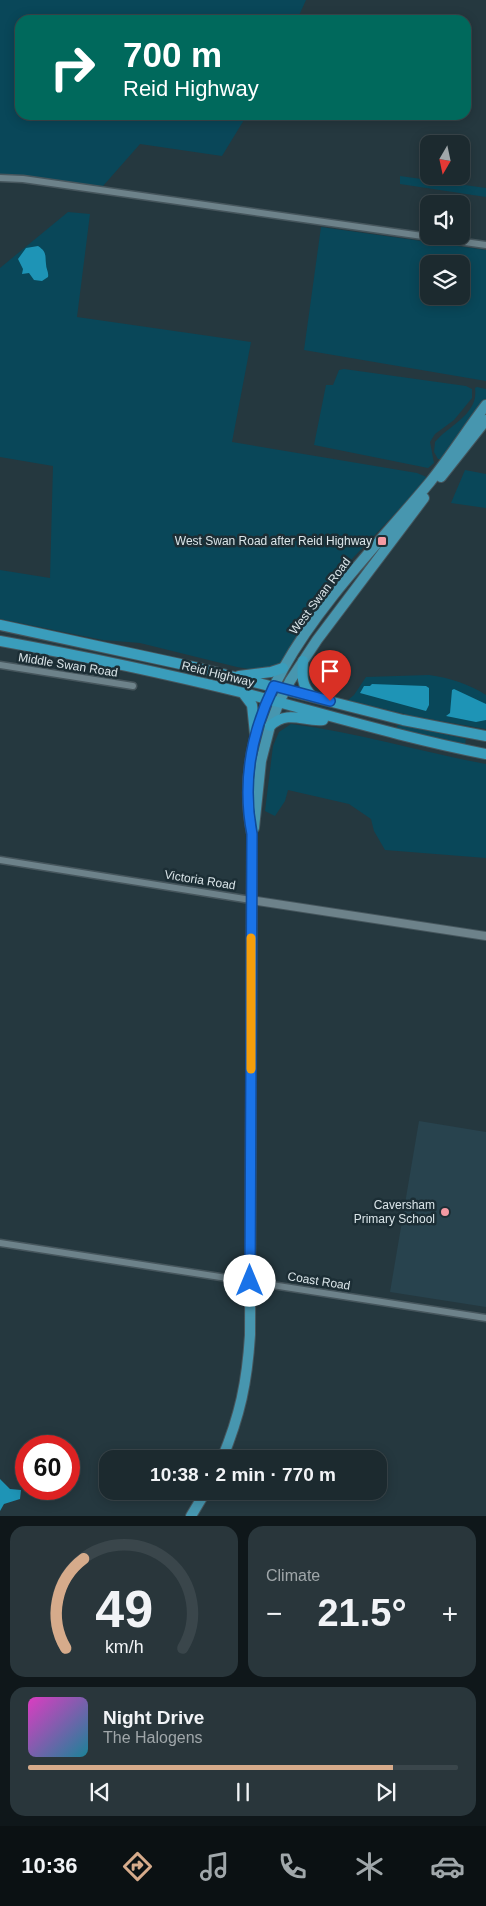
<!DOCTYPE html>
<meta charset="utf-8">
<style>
body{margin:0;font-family:Arial,sans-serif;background:#29363b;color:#f1f3f6;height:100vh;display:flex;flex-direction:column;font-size:19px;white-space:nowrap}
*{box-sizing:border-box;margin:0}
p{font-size:16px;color:#a0a7aa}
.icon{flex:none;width:28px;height:28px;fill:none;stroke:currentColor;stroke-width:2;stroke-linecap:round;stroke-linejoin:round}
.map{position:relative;height:1516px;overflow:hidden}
.details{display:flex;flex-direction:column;gap:10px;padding:10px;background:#0f171a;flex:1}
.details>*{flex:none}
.banner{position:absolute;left:15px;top:15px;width:456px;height:105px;border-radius:15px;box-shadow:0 2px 12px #0003,0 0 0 1px #3a464b;background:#00695c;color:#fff;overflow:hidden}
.needle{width:32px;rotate:189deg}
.controls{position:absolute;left:420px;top:135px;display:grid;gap:10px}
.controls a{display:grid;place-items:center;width:50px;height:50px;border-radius:10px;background:#1c2a2f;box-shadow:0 2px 12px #0003,0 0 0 1px #3a464b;font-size:25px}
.speed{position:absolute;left:15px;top:1435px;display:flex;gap:10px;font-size:25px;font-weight:700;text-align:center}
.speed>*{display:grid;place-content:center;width:65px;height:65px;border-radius:50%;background:#1c2a2f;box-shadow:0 2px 12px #0003,0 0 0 1px #3a464b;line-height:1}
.speed .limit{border:8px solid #d22;background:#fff;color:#111}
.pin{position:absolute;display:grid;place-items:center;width:42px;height:42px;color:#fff;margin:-51px -21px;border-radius:50% 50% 50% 0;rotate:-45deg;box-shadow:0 0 5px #0007}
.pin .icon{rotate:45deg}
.me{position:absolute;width:55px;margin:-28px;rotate:0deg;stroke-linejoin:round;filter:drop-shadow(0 0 4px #0008)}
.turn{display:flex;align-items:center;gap:18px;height:105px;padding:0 25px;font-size:22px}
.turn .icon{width:65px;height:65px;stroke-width:2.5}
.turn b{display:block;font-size:35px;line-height:42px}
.big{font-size:38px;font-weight:700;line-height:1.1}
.details .tile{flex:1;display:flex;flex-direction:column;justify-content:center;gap:8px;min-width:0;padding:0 18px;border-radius:15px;background:#29363b}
.details .dial{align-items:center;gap:0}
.dial svg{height:130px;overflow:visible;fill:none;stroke:#3a464b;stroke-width:7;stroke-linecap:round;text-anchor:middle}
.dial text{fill:#f1f3f6;stroke:none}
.song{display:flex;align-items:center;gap:15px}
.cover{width:60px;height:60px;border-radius:8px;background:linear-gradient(135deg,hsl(310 70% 55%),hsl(190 70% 35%))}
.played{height:5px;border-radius:2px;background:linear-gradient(90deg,#d6ab8b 85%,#3a464b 85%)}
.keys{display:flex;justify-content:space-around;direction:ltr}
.heat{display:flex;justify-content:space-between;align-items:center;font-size:28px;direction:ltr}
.details .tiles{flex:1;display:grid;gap:10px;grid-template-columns:1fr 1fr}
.tile:last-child{grid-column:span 2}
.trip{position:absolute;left:99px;top:1450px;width:288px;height:50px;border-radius:15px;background:#1c2a2f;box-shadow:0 2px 12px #0003,0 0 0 1px #3a464b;font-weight:700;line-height:50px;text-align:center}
.menu{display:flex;height:80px;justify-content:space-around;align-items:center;background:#0b1113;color:#a0a7aa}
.menu .icon{width:35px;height:35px}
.menu .current{color:#d6ab8b}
.menu b{font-size:22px;color:#f1f3f6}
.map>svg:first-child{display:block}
.built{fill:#28434e}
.green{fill:#094759;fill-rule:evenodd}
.water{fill:#1e94b6}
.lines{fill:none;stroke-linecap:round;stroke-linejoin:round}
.minor-casing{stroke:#46565d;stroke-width:9}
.tertiary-casing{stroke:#46565d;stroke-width:10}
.primary-casing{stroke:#46565d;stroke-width:12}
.trunk-casing{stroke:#46565d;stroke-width:12}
.minor{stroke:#6d828a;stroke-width:6}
.tertiary{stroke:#6d828a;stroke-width:8}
.primary{stroke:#4796af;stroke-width:10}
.trunk{stroke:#3a9dbc;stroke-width:10}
.route-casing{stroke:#114b97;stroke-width:12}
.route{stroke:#1a73e8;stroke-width:9}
.slow{stroke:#f59e0b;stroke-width:9}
.poi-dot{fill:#f49aa3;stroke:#1c2e35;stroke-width:2}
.labels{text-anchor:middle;stroke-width:5;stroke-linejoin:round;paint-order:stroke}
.poi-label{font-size:12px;fill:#dae5e9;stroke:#1c2e35;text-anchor:end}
.street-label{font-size:12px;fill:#dae5e9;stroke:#1c2e35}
</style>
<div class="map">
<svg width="486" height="1516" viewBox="0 0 486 1516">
<rect width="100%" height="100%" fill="#25383f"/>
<path class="built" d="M419,1121l67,11v175l-96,-15z"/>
<path class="green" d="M0,0h306l-9,20h-277v95h227l-25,41 -82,-12 -37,42 -103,-11z
M400,176l86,12v9l-86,-13z
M68,212l22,2 -13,103 174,25 -19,100 185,31 12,5 -97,102 -35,58 -17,26 -5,4 -20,2 -18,-3 -97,-24 -37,-3 -103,-21v-49l50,8 3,-112 -53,-9v-189z
M321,227l165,23v131l-182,-31zM429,264h32v32h-32z
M344,369l122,17 6,3v9l-18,22 -19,14 -5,8 4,21 -6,5 -114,-23 12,-60h7l6,-15z
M477,387l9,2v11l-45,59h-3l-4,-7 1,-10c14,-17 44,-28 40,-54z
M465,470l21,4v34l-35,-5z
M429,675c21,3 40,9 57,20v34l-73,-13 -65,-16 6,-5 12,-18z
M291,724c65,8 130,28 195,40v94l-101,-8 -11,-19 -3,-12 -22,-15 -61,-14 -3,11 -10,15 -10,-5 8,-65 6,-14z
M398,724l68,15 -1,5 -68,-16z"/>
<path class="water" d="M38,246c9,6 7,9 8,18 0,5 3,8 2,13l-6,4 -8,-1 -5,-7 -7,1 1,-5 -5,-10 8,-11z
M372,684l54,2 3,2v17l-3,6 -66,-18 4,-7h6z
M454,689l32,15v16l-10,2 -30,-6 4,-3 2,-23z
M0,1479l10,10 11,1 -1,9 -16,5 -4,7z"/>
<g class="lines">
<g class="minor-casing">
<path id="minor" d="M0,178l23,1 463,66
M0,665l133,21
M0,860l251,40
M0,1243l486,75"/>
</g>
<g class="tertiary-casing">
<path id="tertiary" d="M251,900l235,36"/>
</g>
<g class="primary-casing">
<path id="primary" d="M441,477l45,-57
M254,828l7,-67 9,-35 9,-24 11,-21 27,-41 107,-142
M222,1459c18,-44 25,-76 28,-124l2,-501c-29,-142 97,-254 178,-352 20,-25 37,-52 56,-77
M191,1516l15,-25"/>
</g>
<g class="trunk-casing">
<path id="trunk" d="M0,625l199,43 204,52 83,16
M0,641c82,15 163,32 244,52 81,21 160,45 242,61
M303,661c-1,14 -2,24 9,35
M239,676l32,-4 12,-4
M243,693l9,12 3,29
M270,726c19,-17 33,-4 53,-6"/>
</g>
<use href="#minor" class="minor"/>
<use href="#tertiary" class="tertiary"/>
<use href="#primary" class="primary"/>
<use href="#trunk" class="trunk"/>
</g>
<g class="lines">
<g class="route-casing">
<path id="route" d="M250,1281l2,-447c-10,-52 -1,-101 22,-148l56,15"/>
</g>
<use href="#route" class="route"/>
<path class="slow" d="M251,1069v-131"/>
</g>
<g class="poi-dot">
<rect x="377" y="536" width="10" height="10" rx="2.5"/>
<circle cx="445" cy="1212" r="5"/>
</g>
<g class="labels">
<g class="poi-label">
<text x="372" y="545">West Swan Road after Reid Highway</text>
<text x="435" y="1209">Caversham<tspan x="435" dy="14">Primary School</tspan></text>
</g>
<g class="street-label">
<text transform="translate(320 596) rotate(-53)" y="4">West Swan Road</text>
<text transform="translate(68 665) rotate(9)" y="4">Middle Swan Road</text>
<text transform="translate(218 674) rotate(14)" y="4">Reid Highway</text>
<text transform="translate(200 880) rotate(9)" y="4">Victoria Road</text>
<text transform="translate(319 1281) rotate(9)" y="4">Coast Road</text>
</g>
</g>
</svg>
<div class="controls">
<a><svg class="needle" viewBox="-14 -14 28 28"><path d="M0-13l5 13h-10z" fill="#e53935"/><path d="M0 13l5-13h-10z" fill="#a0a7aa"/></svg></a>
<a><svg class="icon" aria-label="sound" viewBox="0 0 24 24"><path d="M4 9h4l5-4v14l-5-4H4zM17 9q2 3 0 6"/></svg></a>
<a><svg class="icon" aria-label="layers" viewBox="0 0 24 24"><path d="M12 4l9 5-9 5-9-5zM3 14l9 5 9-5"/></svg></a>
</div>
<div class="speed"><div class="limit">60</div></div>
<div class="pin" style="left:330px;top:701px;background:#d93025"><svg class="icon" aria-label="arrive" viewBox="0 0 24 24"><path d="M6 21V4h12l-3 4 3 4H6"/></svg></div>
<svg class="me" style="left:250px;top:1281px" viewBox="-20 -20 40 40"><circle r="19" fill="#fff"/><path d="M0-13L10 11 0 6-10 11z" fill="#1a73e8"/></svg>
<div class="trip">10:38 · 2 min · 770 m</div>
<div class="banner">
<div class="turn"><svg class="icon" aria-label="right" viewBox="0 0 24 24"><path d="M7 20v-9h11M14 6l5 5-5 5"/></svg><div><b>700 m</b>Reid Highway</div></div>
</div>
</div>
<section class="details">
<div class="tiles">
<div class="tile dial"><svg viewBox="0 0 100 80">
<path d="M14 69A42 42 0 1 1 86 69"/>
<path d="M14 69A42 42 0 0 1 25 14" stroke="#d6ab8b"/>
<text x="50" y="56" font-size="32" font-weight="700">49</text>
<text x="50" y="72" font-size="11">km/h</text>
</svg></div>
<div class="tile"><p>Climate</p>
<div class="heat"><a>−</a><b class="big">21.5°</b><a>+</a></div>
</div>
<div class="tile">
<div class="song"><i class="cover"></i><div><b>Night Drive</b><p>The Halogens</p></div></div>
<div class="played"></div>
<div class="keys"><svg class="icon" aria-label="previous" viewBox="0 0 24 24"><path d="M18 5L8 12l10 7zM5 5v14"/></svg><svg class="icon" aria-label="pause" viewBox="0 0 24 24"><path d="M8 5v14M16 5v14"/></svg><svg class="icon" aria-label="next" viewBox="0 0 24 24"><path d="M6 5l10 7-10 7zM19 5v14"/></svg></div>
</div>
</div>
</section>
<nav class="menu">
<b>10:36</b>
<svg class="icon current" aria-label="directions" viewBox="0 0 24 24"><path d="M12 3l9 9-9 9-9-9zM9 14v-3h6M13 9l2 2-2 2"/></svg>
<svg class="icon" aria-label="music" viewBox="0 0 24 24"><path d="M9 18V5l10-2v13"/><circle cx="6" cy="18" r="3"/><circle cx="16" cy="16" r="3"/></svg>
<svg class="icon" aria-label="phone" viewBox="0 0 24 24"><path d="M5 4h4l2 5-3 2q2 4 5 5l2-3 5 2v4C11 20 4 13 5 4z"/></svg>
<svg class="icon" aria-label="climate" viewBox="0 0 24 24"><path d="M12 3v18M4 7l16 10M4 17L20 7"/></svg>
<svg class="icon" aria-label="car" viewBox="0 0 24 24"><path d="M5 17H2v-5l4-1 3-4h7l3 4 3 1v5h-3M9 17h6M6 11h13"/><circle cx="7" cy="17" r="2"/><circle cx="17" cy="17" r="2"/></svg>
</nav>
